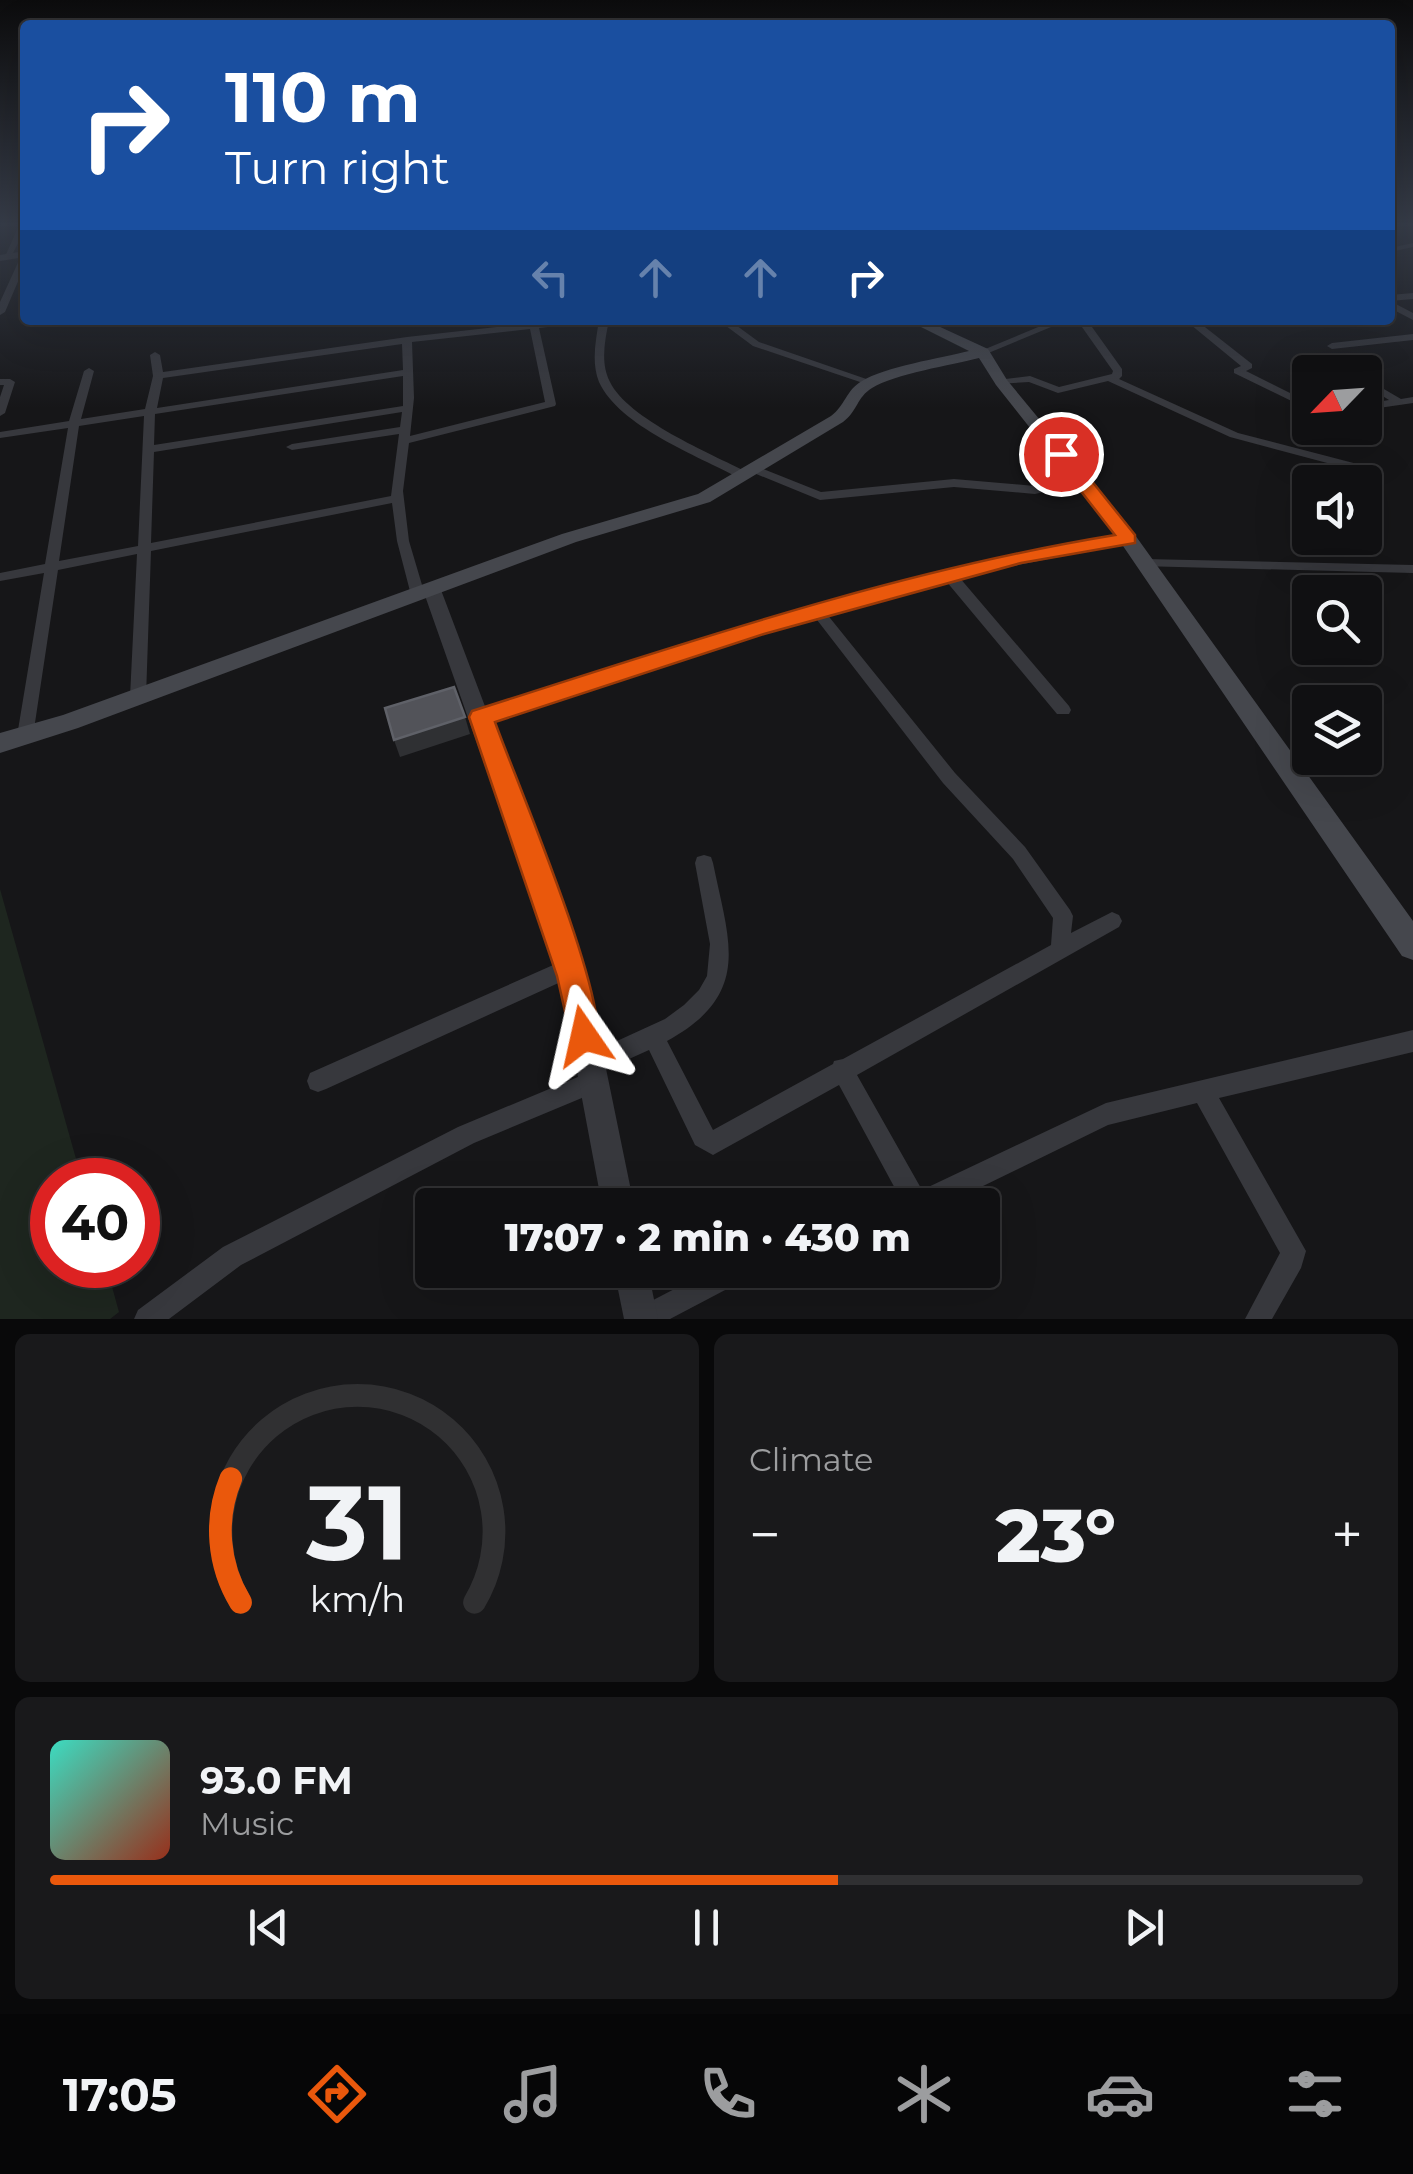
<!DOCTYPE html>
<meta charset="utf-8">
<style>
body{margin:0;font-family:Montserrat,sans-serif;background:#19191b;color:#f1f3f6;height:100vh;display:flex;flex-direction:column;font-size:38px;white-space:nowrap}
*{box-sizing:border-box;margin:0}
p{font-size:32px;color:#9c9d9f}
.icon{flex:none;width:55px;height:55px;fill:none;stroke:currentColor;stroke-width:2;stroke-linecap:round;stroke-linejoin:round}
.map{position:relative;height:1319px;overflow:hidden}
.panel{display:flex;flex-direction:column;gap:15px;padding:15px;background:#09090a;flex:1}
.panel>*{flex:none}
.guide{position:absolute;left:20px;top:20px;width:1375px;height:305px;border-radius:10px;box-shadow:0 10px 40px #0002,0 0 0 2px #303032;background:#1a4fa0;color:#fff;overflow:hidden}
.needle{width:65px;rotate:245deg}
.controls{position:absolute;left:1292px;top:355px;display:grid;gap:20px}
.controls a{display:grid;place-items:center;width:90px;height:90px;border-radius:10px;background:#101012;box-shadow:0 10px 40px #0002,0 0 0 2px #303032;font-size:50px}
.speed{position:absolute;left:30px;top:1158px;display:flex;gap:20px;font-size:50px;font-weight:700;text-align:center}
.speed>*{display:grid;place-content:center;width:130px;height:130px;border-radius:50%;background:#101012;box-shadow:0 10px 40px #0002,0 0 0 2px #303032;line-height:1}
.speed .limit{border:15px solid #d22;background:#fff;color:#111}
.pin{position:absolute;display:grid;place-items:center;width:85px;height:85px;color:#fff;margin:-42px;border:5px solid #fff;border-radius:50%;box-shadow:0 2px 10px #0007}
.me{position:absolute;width:110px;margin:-55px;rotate:349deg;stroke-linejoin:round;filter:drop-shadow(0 0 8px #0008)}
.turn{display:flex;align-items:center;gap:35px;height:210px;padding:0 40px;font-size:45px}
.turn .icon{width:130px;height:130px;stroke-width:2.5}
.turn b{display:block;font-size:70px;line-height:85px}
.lanes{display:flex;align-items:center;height:95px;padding:0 40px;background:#0003;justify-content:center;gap:50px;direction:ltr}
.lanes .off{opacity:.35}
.big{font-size:75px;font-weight:800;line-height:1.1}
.panel .card{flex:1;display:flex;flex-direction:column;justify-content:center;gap:15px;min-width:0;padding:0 35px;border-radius:15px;background:#19191b}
.panel .dial{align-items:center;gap:0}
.dial svg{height:260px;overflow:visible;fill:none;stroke:#303032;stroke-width:7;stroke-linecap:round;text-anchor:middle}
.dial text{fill:#f1f3f6;stroke:none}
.song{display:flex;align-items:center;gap:30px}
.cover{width:120px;height:120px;border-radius:15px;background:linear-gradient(135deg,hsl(170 70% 55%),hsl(10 70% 35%))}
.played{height:10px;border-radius:5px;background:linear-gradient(90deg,#ea580c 60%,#303032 60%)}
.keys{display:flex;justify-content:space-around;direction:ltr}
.heat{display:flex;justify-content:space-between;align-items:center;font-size:55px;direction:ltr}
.panel .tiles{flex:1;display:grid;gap:15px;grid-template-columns:1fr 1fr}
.card:last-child{grid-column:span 2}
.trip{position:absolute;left:415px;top:1188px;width:585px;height:100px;border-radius:10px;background:#101012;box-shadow:0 10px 40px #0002,0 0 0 2px #303032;font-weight:800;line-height:100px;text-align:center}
.dock{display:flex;height:160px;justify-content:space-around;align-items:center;background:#060607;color:#9c9d9f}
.dock .icon{width:70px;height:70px}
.dock .on{color:#ea580c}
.dock b{font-size:45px;color:#f1f3f6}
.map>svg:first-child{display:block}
.green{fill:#1e261f}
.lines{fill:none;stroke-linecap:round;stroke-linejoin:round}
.minor{fill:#37383d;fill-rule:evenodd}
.tertiary{fill:#37383d;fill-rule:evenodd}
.secondary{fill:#45474d;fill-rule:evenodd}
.shaded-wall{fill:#2f3033}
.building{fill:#525359;stroke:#5f6168;stroke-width:2.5}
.route{fill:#ea580c;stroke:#983908;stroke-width:2.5}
</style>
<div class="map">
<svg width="1413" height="1319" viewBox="0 0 1413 1319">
<rect width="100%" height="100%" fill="#161618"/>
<path class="green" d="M0,889l82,291h-30v85h54l13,47 -9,7h-110z"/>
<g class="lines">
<path class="minor" d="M20,223h5v6l-15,30h-6z
M1413,243v4l-23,5v-4z
M25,254v11l-20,47 -5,3v-13l21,-46z
M1413,293v6l-23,2v-6z
M1390,301l23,12v7l-23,-12z
M558,320h29l-5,3 -43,5 17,76 -1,2 -146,37 -6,48 6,50 16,54 -2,3h-10l-2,-3 -14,-54 -5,-38 -241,48 -5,146 -2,4h-12l-2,-4 7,-143 -79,16 -25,166 -2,4h-12l-2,-4 27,-163 -44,8v-8l45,-9 23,-136 -68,10v-6l69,-11 15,-50 5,-3 5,3 -13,48 64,-10 8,-33 -3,-21 5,-3 5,3 3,17 244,-35zM530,329l15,73 -135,34 4,-38 -2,-56zM402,344l1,26 -246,38 6,-30zM403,376v30l-249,39 1,-31zM402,412l-2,15 -108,17 -6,3 6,3 107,-16 -8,62 -240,47 3,-91zM144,416l-6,130 -79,15 20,-135z
M599,320h10c-4,20 -9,43 1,62 18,37 101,72 137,90v6h-8c-41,-22 -120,-52 -140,-96 -8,-20 -3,-42 0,-62z
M718,320h11l30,22 116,40 -9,2 -113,-38z
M1055,320h13l-82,34 -8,-2z
M1077,320h10l35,49v7l-3,3 119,54 127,33 2,2 -6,4 -131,-35 -122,-56 -50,12 -29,-11 -32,2v-4l33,-4 29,11 53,-13 1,-3z
M1185,320h11l56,44v4l-6,3 64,32v7l-76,-37v-4l7,-3z
M1413,334v6l-81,9 -5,-3 5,-3z
M1335,359l21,13h-11l-14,-8v-4z
M1365,378l36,21 12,-2v6l-48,7v-6l24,-4 -24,-15z
M0,379h10l5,3 -10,31 -5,3v-19l4,-12h-4z
M753,465l68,27 133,-13 81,7 46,-11 6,4 -2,3 -50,12 -81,-7 -134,13 -71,-29 -2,-2z
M1128,535l6,4 -1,3 -174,35 110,129 2,4 -2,4h-12l-111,-133 -120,32 129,160 70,74 45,63 3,6 -2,17 41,-21 7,3 3,6 -3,6 -262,148 65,115 184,-87 307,-73v22l-194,46 87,153 -5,17 -29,51h-27l35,-66 -83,-150 -89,22 -164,80h-40l-65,-120 -126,70 -18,-10 -46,-95 -51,23 3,1 3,8 -3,8 -127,53 -233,122 -72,54h-35l4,-9 85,-63 235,-120 127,-53 -6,-9 3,-8 83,-38 19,-14 15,-15 8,-14 3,-32 -15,-81 2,-6 7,-2 7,2 2,6c16,79 40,131 -46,178l46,89 120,-66 1,-3 9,-2 208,-114 2,-27 -40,-59 -70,-76 -129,-167 -169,52 -164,55 -6,-2 -2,-4 2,-4c215,-71 430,-138 653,-178z
M1145,559l268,6v8l-273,-7 -2,-3 2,-3z
M569,958l7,3 3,7 -3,7 -250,114 -8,3 -8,-3 -3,-8 3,-8z
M711,1270h39l-4,9 -76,40h-40l4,-9z"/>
<path class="tertiary" d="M25,251v6l-25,4v-6z
M432,584l9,6 146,386 47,229h-32l-43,-229 -136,-386z
M614,1270h34l10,49h-34z"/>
<path class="secondary" d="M907,320h18l63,29 19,31 128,155 278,386v39l-11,-4 -281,-413 -125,-158 -17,-27c-27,7 -85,16 -107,30 -15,9 -15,24 -29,34l-133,80 -134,40 -498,186 -78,25v-20l63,-18 499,-181 136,-40 133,-78c14,-10 15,-26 31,-35 22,-14 79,-23 107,-30z"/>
</g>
<path class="shaded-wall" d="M465,717l5,17 -70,23 -6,-17z"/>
<path class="building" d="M454,687l11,30 -71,23 -9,-32z"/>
<linearGradient id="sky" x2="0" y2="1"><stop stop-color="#0c0c0d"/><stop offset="0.55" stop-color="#363c48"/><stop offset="1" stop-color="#363c48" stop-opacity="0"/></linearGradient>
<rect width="1413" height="408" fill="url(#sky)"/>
<path class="route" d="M1061,448l6,2 68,85v8l-114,20 -257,71 -269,88c19,54 118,284 101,325l-12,5 -11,-5 -16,-71 -88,-259 3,-6c211,-67 423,-140 643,-176l-63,-81z"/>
</svg>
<div class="controls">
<a><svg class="needle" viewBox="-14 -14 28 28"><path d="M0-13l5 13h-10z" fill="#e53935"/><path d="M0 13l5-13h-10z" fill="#9c9d9f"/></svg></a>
<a><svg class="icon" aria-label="sound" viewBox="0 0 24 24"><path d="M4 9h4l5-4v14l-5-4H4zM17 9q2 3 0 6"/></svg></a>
<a><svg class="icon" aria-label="search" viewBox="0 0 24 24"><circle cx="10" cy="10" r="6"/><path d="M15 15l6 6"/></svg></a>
<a><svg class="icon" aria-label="layers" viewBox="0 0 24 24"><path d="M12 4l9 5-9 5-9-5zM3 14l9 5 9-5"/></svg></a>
</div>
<div class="speed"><div class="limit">40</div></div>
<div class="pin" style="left:1061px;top:454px;background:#d93025"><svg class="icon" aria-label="arrive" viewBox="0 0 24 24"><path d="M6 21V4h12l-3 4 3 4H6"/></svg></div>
<svg class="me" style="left:584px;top:1036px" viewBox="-20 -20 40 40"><path d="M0-17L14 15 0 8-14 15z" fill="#ea580c" stroke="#fff" stroke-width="4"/></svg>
<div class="trip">17:07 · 2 min · 430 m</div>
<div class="guide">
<div class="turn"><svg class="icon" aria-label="right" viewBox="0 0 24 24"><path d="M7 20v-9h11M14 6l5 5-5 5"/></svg><div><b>110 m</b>Turn right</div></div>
<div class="lanes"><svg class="icon off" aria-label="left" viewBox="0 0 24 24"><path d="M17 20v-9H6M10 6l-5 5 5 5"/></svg><svg class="icon off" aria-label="ahead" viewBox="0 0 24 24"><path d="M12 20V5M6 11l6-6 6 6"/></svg><svg class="icon off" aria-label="ahead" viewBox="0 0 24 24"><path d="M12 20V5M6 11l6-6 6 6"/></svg><svg class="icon" aria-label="right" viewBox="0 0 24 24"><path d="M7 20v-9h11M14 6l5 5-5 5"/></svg></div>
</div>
</div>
<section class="panel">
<div class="tiles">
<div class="card dial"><svg viewBox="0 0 100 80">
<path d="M14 69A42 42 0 1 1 86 69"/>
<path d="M14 69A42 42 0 0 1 11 31" stroke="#ea580c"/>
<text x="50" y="56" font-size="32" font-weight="700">31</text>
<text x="50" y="72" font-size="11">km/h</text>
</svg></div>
<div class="card"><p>Climate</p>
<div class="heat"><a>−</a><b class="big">23°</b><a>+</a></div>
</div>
<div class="card">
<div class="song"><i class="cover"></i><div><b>93.0 FM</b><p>Music</p></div></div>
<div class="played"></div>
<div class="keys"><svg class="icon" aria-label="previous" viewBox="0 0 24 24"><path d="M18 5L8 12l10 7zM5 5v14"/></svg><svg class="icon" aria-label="pause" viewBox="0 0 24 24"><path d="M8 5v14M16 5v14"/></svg><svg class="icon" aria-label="next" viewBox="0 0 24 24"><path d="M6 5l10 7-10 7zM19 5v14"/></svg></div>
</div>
</div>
</section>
<nav class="dock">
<b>17:05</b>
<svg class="icon on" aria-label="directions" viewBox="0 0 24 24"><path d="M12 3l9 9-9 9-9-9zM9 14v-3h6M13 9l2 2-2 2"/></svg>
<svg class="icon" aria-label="music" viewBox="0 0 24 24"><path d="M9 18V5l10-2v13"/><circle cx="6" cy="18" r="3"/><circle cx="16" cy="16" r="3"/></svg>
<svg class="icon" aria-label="phone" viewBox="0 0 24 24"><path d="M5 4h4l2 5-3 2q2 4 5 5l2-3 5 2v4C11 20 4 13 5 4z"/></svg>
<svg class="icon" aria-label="climate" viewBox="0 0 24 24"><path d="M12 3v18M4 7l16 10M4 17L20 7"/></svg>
<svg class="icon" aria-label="car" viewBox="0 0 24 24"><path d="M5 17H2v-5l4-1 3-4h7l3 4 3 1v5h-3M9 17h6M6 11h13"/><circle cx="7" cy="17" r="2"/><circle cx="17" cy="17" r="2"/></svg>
<svg class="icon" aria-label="filters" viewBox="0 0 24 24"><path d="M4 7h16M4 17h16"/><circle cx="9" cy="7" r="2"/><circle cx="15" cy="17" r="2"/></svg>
</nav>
